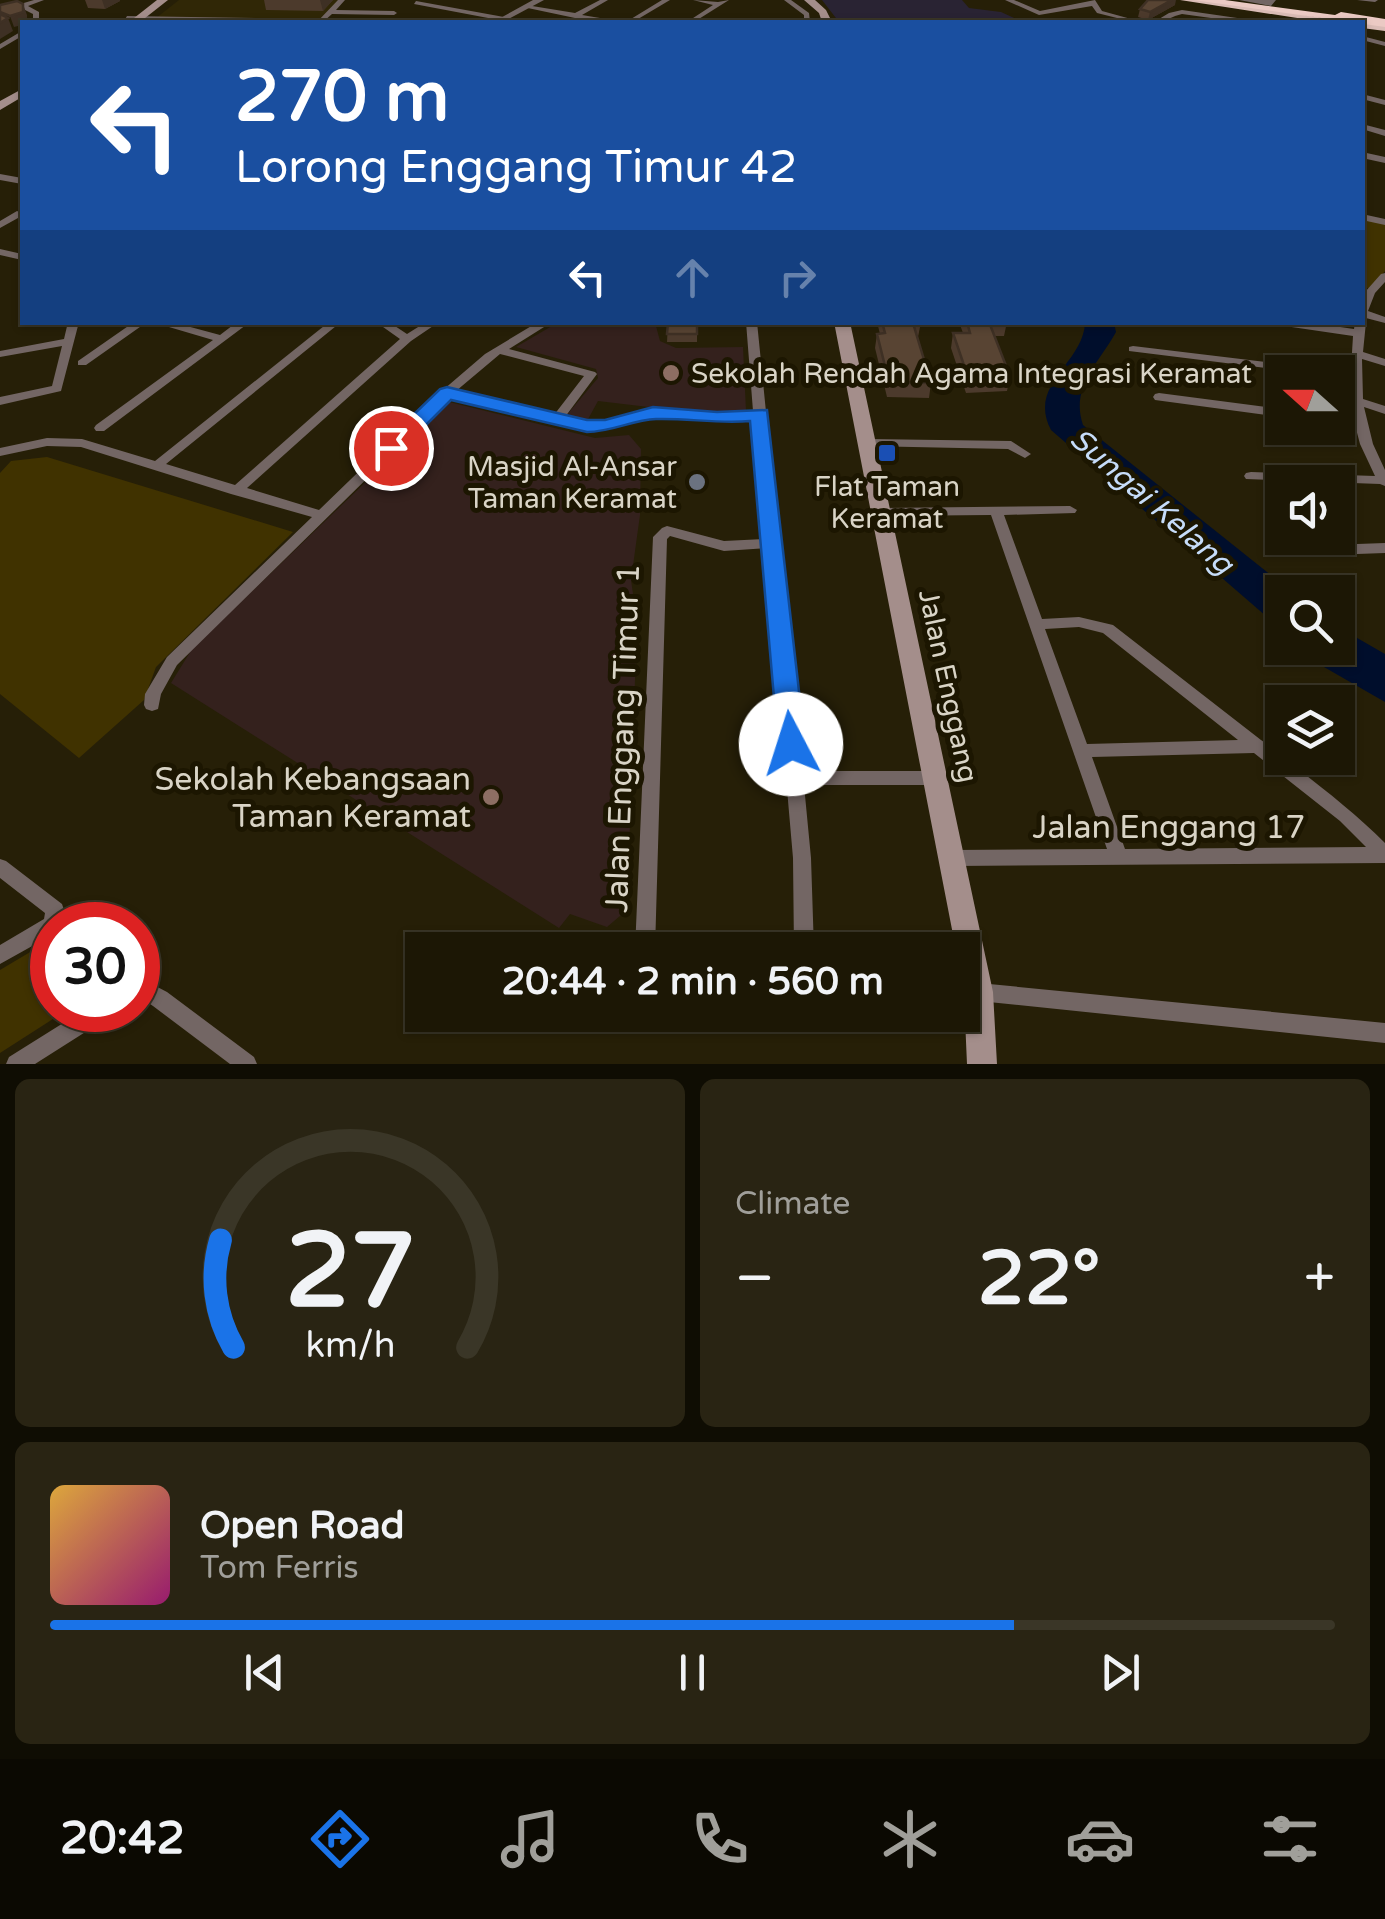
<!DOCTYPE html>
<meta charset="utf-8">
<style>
body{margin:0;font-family:"Varela Round",sans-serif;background:#292413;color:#f1f3f6;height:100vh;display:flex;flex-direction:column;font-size:38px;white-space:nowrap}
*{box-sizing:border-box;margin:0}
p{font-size:32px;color:#a09f9a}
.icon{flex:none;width:55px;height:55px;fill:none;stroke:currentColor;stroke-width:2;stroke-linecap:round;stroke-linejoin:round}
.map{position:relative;height:1064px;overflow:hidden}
.drawer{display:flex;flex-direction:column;gap:15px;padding:15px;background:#0f0d03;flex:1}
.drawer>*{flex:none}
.top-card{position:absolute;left:20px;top:20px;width:1345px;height:305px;border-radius:0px;box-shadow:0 2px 8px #0004,0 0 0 2px #3a3627;background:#1a4fa0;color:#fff;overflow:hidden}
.needle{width:65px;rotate:291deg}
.controls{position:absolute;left:1265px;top:355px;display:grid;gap:20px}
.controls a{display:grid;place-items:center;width:90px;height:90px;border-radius:0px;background:#1c1705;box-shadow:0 2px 8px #0004,0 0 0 2px #3a3627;font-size:50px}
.speed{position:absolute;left:30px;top:902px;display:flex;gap:20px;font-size:50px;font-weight:700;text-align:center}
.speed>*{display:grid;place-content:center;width:130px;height:130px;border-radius:50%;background:#1c1705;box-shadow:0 2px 8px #0004,0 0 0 2px #3a3627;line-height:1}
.speed .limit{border:15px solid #d22;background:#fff;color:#111}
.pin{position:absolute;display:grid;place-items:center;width:85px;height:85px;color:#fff;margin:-42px;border:5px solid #fff;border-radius:50%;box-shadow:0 2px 10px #0007}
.me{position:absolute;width:110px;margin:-55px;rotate:355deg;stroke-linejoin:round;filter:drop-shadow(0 0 8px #0008)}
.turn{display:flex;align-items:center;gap:35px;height:210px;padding:0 50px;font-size:45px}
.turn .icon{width:130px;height:130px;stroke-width:2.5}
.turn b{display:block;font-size:70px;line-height:85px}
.lanes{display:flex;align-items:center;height:95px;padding:0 50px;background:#0003;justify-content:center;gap:50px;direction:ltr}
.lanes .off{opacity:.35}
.big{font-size:75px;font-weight:800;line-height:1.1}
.drawer .card{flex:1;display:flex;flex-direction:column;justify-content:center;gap:15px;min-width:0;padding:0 35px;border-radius:15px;background:#292413}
.drawer .dial{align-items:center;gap:0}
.dial svg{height:260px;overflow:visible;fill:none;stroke:#3a3627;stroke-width:7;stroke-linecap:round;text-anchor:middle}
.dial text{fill:#f1f3f6;stroke:none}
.song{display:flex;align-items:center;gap:30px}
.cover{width:120px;height:120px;border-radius:15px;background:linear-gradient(135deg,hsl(40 70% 55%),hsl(320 70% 35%))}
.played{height:10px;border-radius:5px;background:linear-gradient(90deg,#1a73e8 75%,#3a3627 75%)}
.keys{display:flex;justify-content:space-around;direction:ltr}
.heat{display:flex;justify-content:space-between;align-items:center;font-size:55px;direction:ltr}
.drawer .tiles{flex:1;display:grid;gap:15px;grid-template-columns:1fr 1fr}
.card:last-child{grid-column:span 2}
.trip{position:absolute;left:405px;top:932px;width:575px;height:100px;border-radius:0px;background:#1c1705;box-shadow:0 2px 8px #0004,0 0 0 2px #3a3627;font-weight:800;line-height:100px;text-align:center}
.dock{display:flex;height:160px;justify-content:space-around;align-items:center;background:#0b0902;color:#a09f9a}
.dock .icon{width:70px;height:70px}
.dock .active{color:#1a73e8}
.dock b{font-size:45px;color:#f1f3f6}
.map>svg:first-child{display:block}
.built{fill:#302706}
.industrial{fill:#292333}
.education{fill:#34211d}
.green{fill:#403200}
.water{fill:#000e2c}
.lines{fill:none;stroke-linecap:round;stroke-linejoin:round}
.minor{fill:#736664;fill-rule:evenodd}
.tertiary{fill:#736664;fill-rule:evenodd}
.secondary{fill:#a48e8b;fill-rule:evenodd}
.trunk{fill:#dabcb6;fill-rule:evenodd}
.motorway{fill:#ebcac4;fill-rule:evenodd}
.wall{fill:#4c3a2c}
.shaded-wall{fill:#3e3024}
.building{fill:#584433;stroke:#3e3024;stroke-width:2.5}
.route{fill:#1a73e8;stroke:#114b97;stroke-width:2.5}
.education-dot{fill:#8d6e63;stroke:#1c1601;stroke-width:4}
.transit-dot{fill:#1a4fb4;stroke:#1c1601;stroke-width:4}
.worship-dot{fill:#6b7280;stroke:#1c1601;stroke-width:4}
.labels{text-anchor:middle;stroke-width:10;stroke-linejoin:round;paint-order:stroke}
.poi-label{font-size:28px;fill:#d9d4c6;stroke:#1c1601;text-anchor:start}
.street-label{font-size:28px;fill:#d9d4c6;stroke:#1c1601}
.water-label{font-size:30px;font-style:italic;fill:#c6dcf9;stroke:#1c1601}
.near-street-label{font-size:32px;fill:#d9d4c6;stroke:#1c1601}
.near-poi-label{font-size:32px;fill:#d9d4c6;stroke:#1c1601;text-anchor:end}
</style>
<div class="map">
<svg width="1385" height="1064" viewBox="0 0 1385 1064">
<rect width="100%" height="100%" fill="#261f07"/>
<path class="built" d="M179,0h160l-18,19 40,3h-210z"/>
<path class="industrial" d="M822,0h140l7,8 32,4 22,10h-184z"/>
<path class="education" d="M633,322l23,4 4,15 16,7 67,-1 3,64 -47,2 -101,-12 -11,20 -22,-4 33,-39 -2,-9 -80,-22 41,-24z
M449,402l146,36 34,-3 12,14 -1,66 -9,65 6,42 -10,288 -20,17 -37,-13 -11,14 -388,-245 21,-34z"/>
<path class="green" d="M1363,219l22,5v47l-15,18 -7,-3z
M47,457l246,75 -137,135 -12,33 -65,58 -79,-64v-221l11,-12z
M52,939v71h15l-67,43v-83z"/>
<path class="water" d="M1085,323h29l2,9c-17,31 -46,55 -33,93l209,167h-10v38l-231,-200c-24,-46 32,-66 34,-107z
M1338,627l47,27v48l-61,-35 -24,-19h38z"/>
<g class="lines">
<path class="minor" d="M34,0h10l-16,6 11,6v10h-6v-8l-12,-6 -21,6v-4z
M338,0h7l-9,10 58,1 3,2 -3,2 -62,-1 -9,8h-6z
M600,0h8l-26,15 30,5 3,2 -40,-4 -52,-11 3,-2 49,8z
M662,0h8l-37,22h-7z
M693,0l25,2 11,-2 -35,22h-7l26,-17z
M784,0h7l18,13 1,9h-6v-7z
M1005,0h9l26,11 55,-11 7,11 40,11h-9l-36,-9 -5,-7 -53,9z
M1239,0h37l-5,6z
M1357,0h21l-3,2z
M416,1l88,16 3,2 -3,2 -90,-17z
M1182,10l69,10 3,2h-14l-58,-8c-10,2 -19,9 -28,8l15,-9z
M22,31v5l-22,13v-5z
M1362,36l23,6v4l-23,-6z
M1362,94l23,6v5l-23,-6z
M1362,124l23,6v6l-23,-7z
M1362,152l23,5v6l-23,-5z
M17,211l5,2v6l-4,-1 -18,10v-7z
M1362,214l23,5v6l-23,-5z
M0,249l22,5v6l-22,-5z
M1385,273v9l-10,11 -7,18 17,6v6l-23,-6 3,-25 16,-18z
M1362,319l4,3 -3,30 22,7v7l-23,-7 1,40 22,7v8l-21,-7 9,37 12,26v16l-5,-2 -134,-5 -2,-3 2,-3 5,-1 124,4 -15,-32 -5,-19 -17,-1v-8l16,2 -4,-33 3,-49 -75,-11 -5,-3h33l48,7 1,-7h7z
M68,322h11l-18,69 -61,14v-8l52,-11 10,-40 -62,11v-6l64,-12z
M134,322h13l-61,43h-8v-4z
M152,322h20l48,13 17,-13h13l-146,109h-8l-2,-3 2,-3 117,-85z
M329,322h12l-175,142 69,21 165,-146 -24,-17h13l18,12 19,-12h13l-28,19 -164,147 72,22 124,-120 42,-36 53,-32h14l-43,27 86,23 2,2 -32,43 22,5h19l47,-13 64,5 36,-3 -7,-89h11l45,449h136l6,2 3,5 -3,5 -6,2h-134l7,73 3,92h-20l-1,-92 -27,-310 -42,3 -54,-15 -3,3 -12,411h-20l18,-413 9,-9 5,-2 57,15 41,-2 -11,-121 -37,4 -64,-5 -47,13h-19l-137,-33 -273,268 -16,29 -3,15 -6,2 -6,-2 -2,-4 1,-11 22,-37 145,-140 -81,-23 -150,-47 -34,-1 -47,10v-8l47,-10 35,1 73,22zM500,354l84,22 -30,39 -98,-24z
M1133,346l190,23 6,3h-31l-169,-21v-4z
M1159,393l123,16v8l-127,-17 -2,-3 2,-3z
M869,439l142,2 20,13 -6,4 -17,-9 -143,-3 -2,-3z
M1070,506l7,4 -2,3 -71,2 38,104 37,-2 34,8 148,115c13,8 25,19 37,29 31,24 60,47 87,74v20l-431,3 -6,-2 -3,-6 3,-6 6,-2 153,-1 -116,-334 -109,1 -7,-4 7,-4zM1079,627l24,6 135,107 -151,4 -42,-115zM1254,753l86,68 26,26 -241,2 -33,-92z
M1385,543v10l-112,4 -7,-5 7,-5z
M0,859l6,2 56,43 2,6 -1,15h-11v10l-52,29v-19l44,-26 1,-6 -45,-35z
M146,981l21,11 87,65 3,7h-27l-77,-58 -9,-6h-6v-18z
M979,983l406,40v20l-406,-42 -7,-2 -3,-7 3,-7z
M84,1010h28l-3,7 -74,47h-29l3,-7z"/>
<path class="tertiary" d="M533,0h11l-41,22h-10z
M127,16l186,3 4,3 -193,-1z
M0,174l22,4v6l-22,-4z"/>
<path class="secondary" d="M157,0h11l-28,22h-11z
M804,0h11l11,10 6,12h-10l-3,-9z
M22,89v8l-22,13v-9z
M834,322h16l143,670 4,72h-30l-5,-114h-6z"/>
<path class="trunk" d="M1180,0h29l141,22h-27z
M1358,22h4l23,3v6l-23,-3v-6z"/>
<path class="motorway" d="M1193,0h32l110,15 6,-3 44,7v8z"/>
</g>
<path class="wall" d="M85,0h35v1l-15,8 -17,-1z
M264,0h69l-10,11 -57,-1z
M1175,5l-27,15 -10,-3 2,-8z
M668,322h29v20h-30z
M877,322h44l-3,15 13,46 -2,15 -42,-1 -12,-49 2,-14h3z
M959,322h48l-3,14h-10l16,40 -3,15 -41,2 -15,-45 2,-15h10z"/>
<path class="shaded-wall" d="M102,0h18v1l-15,8z
M320,0h13l-10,11z
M1172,0h4l-1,5 -27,15 2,-8z
M23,4l4,11v7h-5v3l-8,2 -4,-11z
M8,18l5,13 -13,8v-16z"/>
<path class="building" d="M1148,0h24l-22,12 -10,-3z
M17,1l6,3v8l-13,4 -10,-4v-7z
M0,14l8,4 -8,5z
M668,322h29v12h-30z
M882,322h39l-8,1 18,60 -42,-1 -12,-48 8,-1z
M967,322h22l21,54 -42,1 -15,-44h17z"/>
<path class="route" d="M447,387l140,33h18l48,-13 64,5 50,-2 38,334 -4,7 -10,4 -9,-4 -4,-7 -28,-323c-32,3 -62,-3 -94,-2 -24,1 -44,13 -69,13l-136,-32 -52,52h-15l-3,-4 3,-5 56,-54z"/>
<g class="education-dot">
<circle cx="671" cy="373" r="10"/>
<circle cx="491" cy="797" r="10"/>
</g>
<rect class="transit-dot" x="877" y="443" width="20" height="20" rx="5"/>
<circle class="worship-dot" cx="697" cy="482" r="10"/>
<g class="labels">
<g class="poi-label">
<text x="691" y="383">Sekolah Rendah Agama Integrasi Keramat</text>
<text x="677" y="476" text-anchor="end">Masjid Al-Ansar<tspan x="677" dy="32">Taman Keramat</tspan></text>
<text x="887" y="496" text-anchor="middle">Flat Taman<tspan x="887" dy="32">Keramat</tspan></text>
</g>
<g class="street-label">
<text transform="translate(949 686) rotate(78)" y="10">Jalan Enggang</text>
</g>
<g class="water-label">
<text transform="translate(1152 501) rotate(41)" y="10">Sungai Kelang</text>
</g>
<g class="near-street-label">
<text transform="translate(622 738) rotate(-88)" y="11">Jalan Enggang Timur 1</text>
<text x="1169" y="838">Jalan Enggang 17</text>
</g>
<g class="near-poi-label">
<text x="471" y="790">Sekolah Kebangsaan<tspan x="471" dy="37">Taman Keramat</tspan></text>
</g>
</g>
</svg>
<div class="controls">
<a><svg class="needle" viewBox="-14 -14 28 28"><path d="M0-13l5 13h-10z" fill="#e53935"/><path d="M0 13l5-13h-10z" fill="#a09f9a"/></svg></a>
<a><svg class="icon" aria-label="sound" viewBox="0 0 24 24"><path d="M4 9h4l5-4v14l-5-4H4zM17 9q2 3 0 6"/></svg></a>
<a><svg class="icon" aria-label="search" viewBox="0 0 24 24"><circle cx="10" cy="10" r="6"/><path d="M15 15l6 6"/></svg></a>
<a><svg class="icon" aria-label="layers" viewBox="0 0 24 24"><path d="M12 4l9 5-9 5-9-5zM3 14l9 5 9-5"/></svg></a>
</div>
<div class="speed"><div class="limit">30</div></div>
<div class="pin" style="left:391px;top:448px;background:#d93025"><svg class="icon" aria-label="arrive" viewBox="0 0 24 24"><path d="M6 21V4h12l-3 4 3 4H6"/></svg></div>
<svg class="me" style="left:791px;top:744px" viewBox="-20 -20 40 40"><circle r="19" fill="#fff"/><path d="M0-13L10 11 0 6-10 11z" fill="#1a73e8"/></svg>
<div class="trip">20:44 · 2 min · 560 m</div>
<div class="top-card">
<div class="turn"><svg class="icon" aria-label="left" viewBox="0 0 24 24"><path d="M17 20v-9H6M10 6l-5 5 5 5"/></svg><div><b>270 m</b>Lorong Enggang Timur 42</div></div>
<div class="lanes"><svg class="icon" aria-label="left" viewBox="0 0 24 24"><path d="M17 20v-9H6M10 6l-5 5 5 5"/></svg><svg class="icon off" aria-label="ahead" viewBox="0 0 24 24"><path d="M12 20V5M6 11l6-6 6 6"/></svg><svg class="icon off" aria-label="right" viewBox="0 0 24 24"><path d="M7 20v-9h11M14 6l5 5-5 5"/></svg></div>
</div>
</div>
<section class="drawer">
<div class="tiles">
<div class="card dial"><svg viewBox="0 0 100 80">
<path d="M14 69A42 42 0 1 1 86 69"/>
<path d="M14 69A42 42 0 0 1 10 36" stroke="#1a73e8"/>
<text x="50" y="56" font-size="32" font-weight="700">27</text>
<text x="50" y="72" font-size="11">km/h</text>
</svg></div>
<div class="card"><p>Climate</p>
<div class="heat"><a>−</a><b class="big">22°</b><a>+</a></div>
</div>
<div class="card">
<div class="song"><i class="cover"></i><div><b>Open Road</b><p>Tom Ferris</p></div></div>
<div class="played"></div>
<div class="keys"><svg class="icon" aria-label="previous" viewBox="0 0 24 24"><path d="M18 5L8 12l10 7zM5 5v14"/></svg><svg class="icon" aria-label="pause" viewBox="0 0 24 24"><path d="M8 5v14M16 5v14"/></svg><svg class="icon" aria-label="next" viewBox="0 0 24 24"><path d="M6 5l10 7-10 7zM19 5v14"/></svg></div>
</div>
</div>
</section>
<nav class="dock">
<b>20:42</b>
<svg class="icon active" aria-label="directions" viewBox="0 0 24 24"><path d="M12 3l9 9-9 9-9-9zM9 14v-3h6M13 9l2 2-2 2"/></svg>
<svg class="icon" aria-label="music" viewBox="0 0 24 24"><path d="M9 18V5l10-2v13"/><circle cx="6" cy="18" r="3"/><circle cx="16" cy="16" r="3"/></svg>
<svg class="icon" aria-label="phone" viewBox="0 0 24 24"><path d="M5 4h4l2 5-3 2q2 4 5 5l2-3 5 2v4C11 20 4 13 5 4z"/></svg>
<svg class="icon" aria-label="climate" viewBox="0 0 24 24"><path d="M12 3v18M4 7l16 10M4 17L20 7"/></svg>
<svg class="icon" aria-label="car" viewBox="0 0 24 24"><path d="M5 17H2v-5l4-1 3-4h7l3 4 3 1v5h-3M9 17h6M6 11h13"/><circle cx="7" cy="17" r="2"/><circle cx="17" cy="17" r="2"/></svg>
<svg class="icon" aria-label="filters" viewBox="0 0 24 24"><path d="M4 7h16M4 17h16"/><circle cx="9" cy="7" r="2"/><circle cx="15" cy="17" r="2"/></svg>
</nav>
